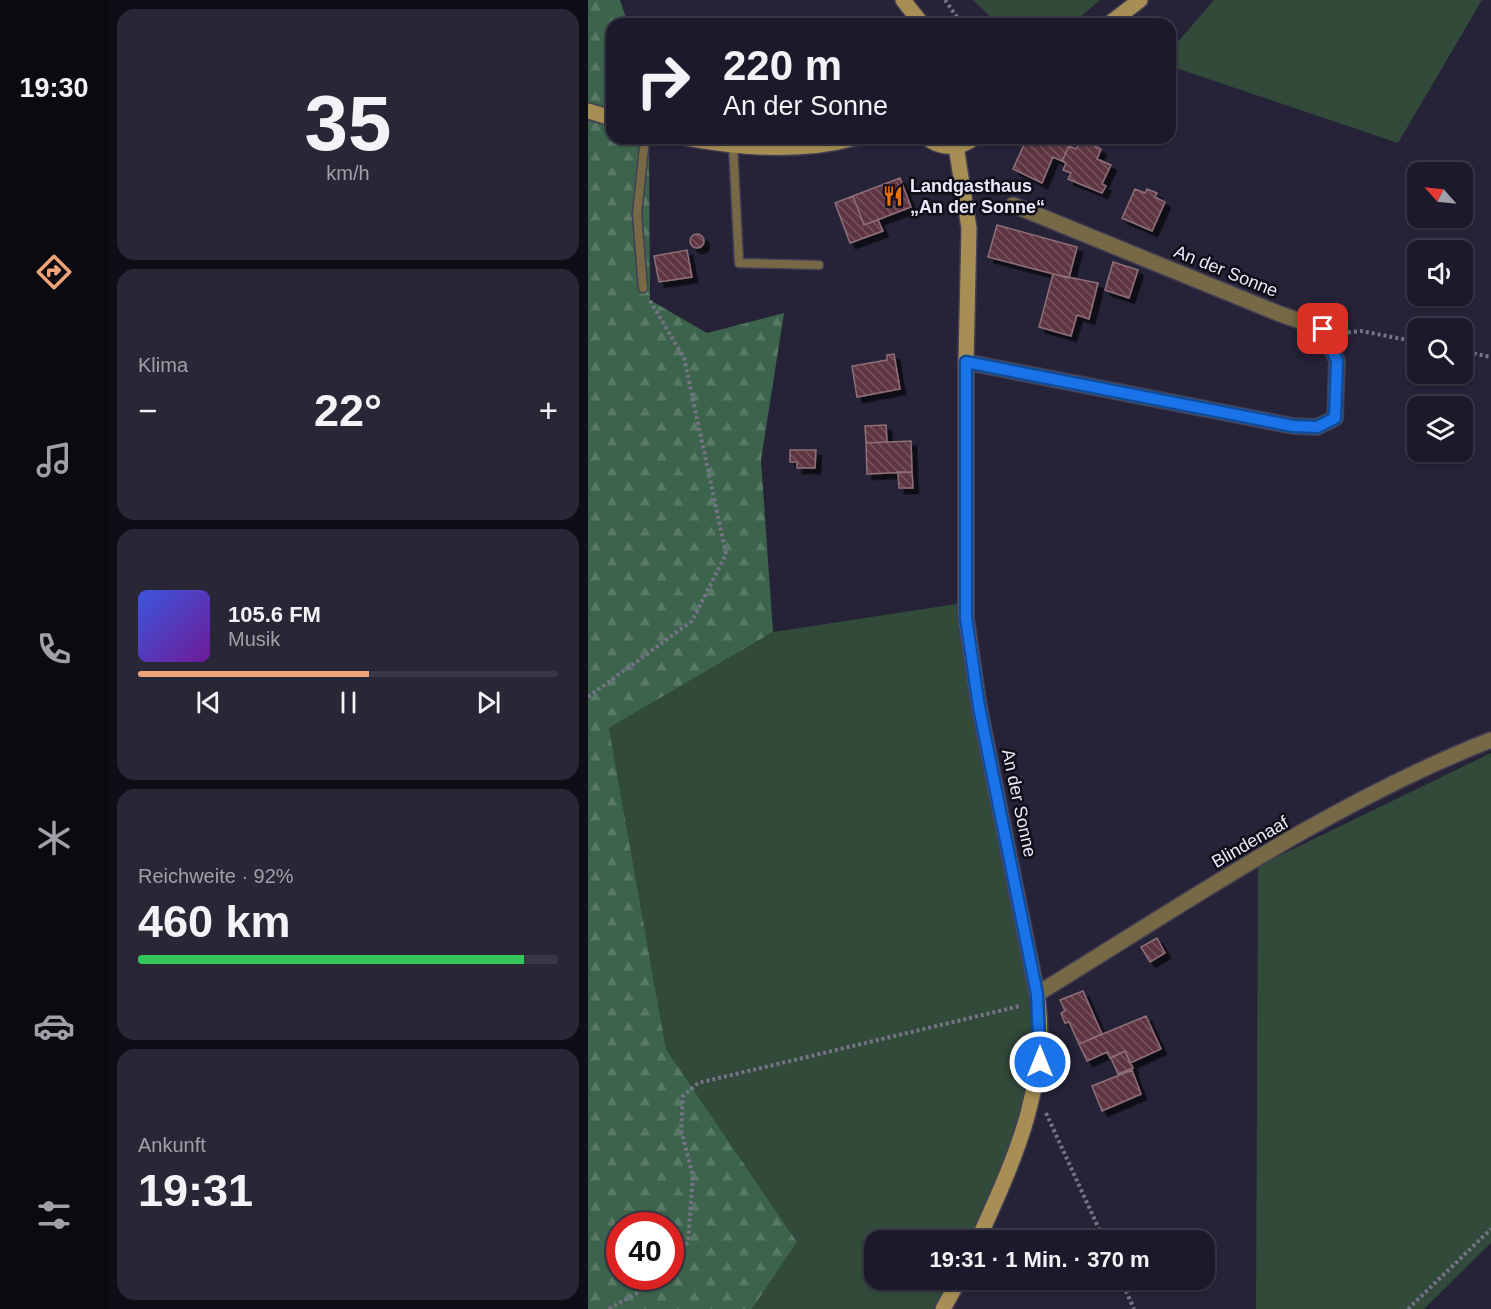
<!DOCTYPE html>
<html lang="de">
<meta charset="utf-8">
<style>
body{margin:0;font-family:Helvetica,sans-serif;background:#292736;color:#f1f3f6;height:100vh;display:flex;flex-direction:column;font-size:22px;white-space:nowrap}
*{box-sizing:border-box;margin:0}
p{font-size:20px;color:#a0a1a8}
.icon{flex:none;width:33px;height:33px;fill:none;stroke:currentColor;stroke-width:2;stroke-linecap:round;stroke-linejoin:round}
.map{position:relative;flex:1;overflow:hidden}
.drawer{display:flex;flex-direction:column;gap:9px;padding:9px;background:#0f0e17;width:480px}
.drawer>*{flex:none}
.hud{position:absolute;left:18px;top:18px;width:570px;height:126px;border-radius:18px;box-shadow:0 2px 4px #0004,0 0 0 2px #3a3847;background:#1c1a2a;color:#f1f3f6;overflow:hidden}
.needle{width:39px;rotate:297deg}
.buttons{position:absolute;left:819px;top:162px;display:grid;gap:12px}
.buttons a{display:grid;place-items:center;width:66px;height:66px;border-radius:12px;background:#1c1a2a;box-shadow:0 2px 4px #0004,0 0 0 2px #3a3847;font-size:30px}
.speed{position:absolute;left:18px;top:1212px;display:flex;gap:12px;font-size:30px;font-weight:700;text-align:center}
.speed>*{display:grid;place-content:center;width:78px;height:78px;border-radius:50%;background:#1c1a2a;box-shadow:0 2px 4px #0004,0 0 0 2px #3a3847;line-height:1}
.speed .limit{border:9px solid #d22;background:#fff;color:#111}
.pin{position:absolute;display:grid;place-items:center;width:51px;height:51px;color:#fff;margin:-26px;border-radius:12px;box-shadow:0 3px 9px #0006}
.me{position:absolute;width:66px;margin:-33px;rotate:0deg;stroke-linejoin:round;filter:drop-shadow(0 0 4px #0008)}
.turn{display:flex;align-items:center;gap:21px;height:126px;padding:0 18px;font-size:27px}
.turn .icon{width:78px;height:78px;stroke-width:2.5}
.turn b{display:block;font-size:42px;line-height:51px}
.big{font-size:45px;font-weight:700;line-height:1.1}
.drawer .card{flex:1;display:flex;flex-direction:column;justify-content:center;gap:9px;min-width:0;padding:0 21px;border-radius:18px;background:#292736}
.drawer .dial{align-items:center;gap:0}
.dial b{font-size:78px;line-height:1}
.song{display:flex;align-items:center;gap:18px}
.cover{width:72px;height:72px;border-radius:9px;background:linear-gradient(135deg,hsl(230 70% 55%),hsl(280 70% 35%))}
.played{height:6px;border-radius:3px;background:linear-gradient(90deg,#efa378 55%,#3a3847 55%)}
.keys{display:flex;justify-content:space-around;direction:ltr}
.heat{display:flex;justify-content:space-between;align-items:center;font-size:33px;direction:ltr}
.charge{height:9px;border-radius:4px;background:linear-gradient(90deg,#34c759 92%,#3a3847 0)}
.trip{position:absolute;left:276px;top:1230px;width:351px;height:60px;border-radius:18px;background:#1c1a2a;box-shadow:0 2px 4px #0004,0 0 0 2px #3a3847;font-weight:700;line-height:60px;text-align:center}
main{display:flex;flex:1;min-height:0}
.tabs{display:flex;flex-direction:column;width:108px;justify-content:space-around;align-items:center;background:#0b0a11;color:#a0a1a8}
.tabs .icon{width:42px;height:42px}
.tabs .selected{color:#efa378}
.tabs b{font-size:27px;color:#f1f3f6}
.map>svg:first-child{display:block}
.green{fill:#324a3a}
.forest{fill:url(#forest-firs);fill-rule:evenodd}
.building{fill:url(#building-back-hatch);stroke:#8e6f77;stroke-width:1.5;filter:url(#shadow)}
.lines{fill:none;stroke-linecap:round;stroke-linejoin:round}
.lane-casing{stroke:#423e53;stroke-width:11}
.street-casing{stroke:#423e53;stroke-width:18}
.secondary-casing{stroke:#423e53;stroke-width:18}
.path{stroke:#767387;stroke-width:4;stroke-dasharray:3 3;stroke-linecap:butt}
.lane{stroke:#776946;stroke-width:8}
.street{stroke:#776946;stroke-width:15}
.secondary{stroke:#a68e55;stroke-width:15}
.route-casing{stroke:#114b97;stroke-width:15}
.route{stroke:#1a73e8;stroke-width:10}
.labels{text-anchor:middle;stroke-width:5;stroke-linejoin:round;paint-order:stroke}
.poi-label{font-size:18px;font-weight:bold;fill:#ebe9f9;stroke:#0f0d17;text-anchor:start}
.street-label{font-size:18px;fill:#ebe9f9;stroke:#0f0d17}
</style>
<main>
<nav class="tabs">
<b>19:30</b>
<svg class="icon selected" aria-label="directions" viewBox="0 0 24 24"><path d="M12 3l9 9-9 9-9-9zM9 14v-3h6M13 9l2 2-2 2"/></svg>
<svg class="icon" aria-label="music" viewBox="0 0 24 24"><path d="M9 18V5l10-2v13"/><circle cx="6" cy="18" r="3"/><circle cx="16" cy="16" r="3"/></svg>
<svg class="icon" aria-label="phone" viewBox="0 0 24 24"><path d="M5 4h4l2 5-3 2q2 4 5 5l2-3 5 2v4C11 20 4 13 5 4z"/></svg>
<svg class="icon" aria-label="climate" viewBox="0 0 24 24"><path d="M12 3v18M4 7l16 10M4 17L20 7"/></svg>
<svg class="icon" aria-label="car" viewBox="0 0 24 24"><path d="M5 17H2v-5l4-1 3-4h7l3 4 3 1v5h-3M9 17h6M6 11h13"/><circle cx="7" cy="17" r="2"/><circle cx="17" cy="17" r="2"/></svg>
<svg class="icon" aria-label="filters" viewBox="0 0 24 24"><path d="M4 7h16M4 17h16"/><circle cx="9" cy="7" r="2"/><circle cx="15" cy="17" r="2"/></svg>
</nav>
<section class="drawer">
<div class="card dial"><b>35</b><p>km/h</p></div>
<div class="card"><p>Klima</p>
<div class="heat"><a>−</a><b class="big">22°</b><a>+</a></div>
</div>
<div class="card">
<div class="song"><i class="cover"></i><div><b>105.6 FM</b><p>Musik</p></div></div>
<div class="played"></div>
<div class="keys"><svg class="icon" aria-label="previous" viewBox="0 0 24 24"><path d="M18 5L8 12l10 7zM5 5v14"/></svg><svg class="icon" aria-label="pause" viewBox="0 0 24 24"><path d="M8 5v14M16 5v14"/></svg><svg class="icon" aria-label="next" viewBox="0 0 24 24"><path d="M6 5l10 7-10 7zM19 5v14"/></svg></div>
</div>
<div class="card"><p>Reichweite · 92%</p><b class="big">460 km</b><div class="charge"></div></div>
<div class="card"><p>Ankunft</p><b class="big">19:31</b></div>
</section>
<div class="map">
<svg width="903" height="1309" viewBox="0 0 903 1309">
<defs>
<pattern id="forest-firs" width="22" height="20" patternUnits="userSpaceOnUse" patternTransform="scale(1.5)"><rect width="22" height="20" fill="#3c634b"/><path d="M5 1l3.5 6h-7zM16 11l3.5 6h-7z" fill="#587966"/></pattern>
<pattern id="building-back-hatch" width="6" height="6" patternUnits="userSpaceOnUse" patternTransform="scale(1.5)"><rect width="6" height="6" fill="#5e3643"/><path d="M-1 5l2 2M0 0l6 6M5-1l2 2" fill="none" stroke="#75535f"/></pattern>
<filter id="shadow"><feDropShadow dx="5.5" dy="5.5" stdDeviation="0" flood-color="#0009"/></filter>
</defs>
<rect width="100%" height="100%" fill="#262238"/>
<path class="green" d="M385,0h127l-28,24h-74z
M626,0h268l-84,143 -228,-77v-15z
M375,603l76,389 1,70 -62,178h-104v40h85l-16,29h-191l45,-67 -131,-193 -57,-321 164,-96z
M903,753v490l-67,66h-168l2,-443z"/>
<path class="forest" d="M0,0h32l8,24h-16v114h37l1,162 57,33 77,-20 -23,147 12,172 -164,96 57,321 131,193 -45,67h-164zM32,1226h50v50h-50z"/>
<path class="building" d="M439,138h25l17,8 -7,15 -9,-4 -11,26 -29,-14z
M493,139l20,10 -4,10 14,6 -9,19 4,2 -4,7 -34,-14 3,-6 -8,-3 3,-7 -4,-2 7,-15 7,3z
M312,178l11,29 -47,18 -11,-29z
M547,189l10,4 2,-4 10,4 -2,4 10,5 -13,29 -30,-13z
M265,196l11,29 14,-5 5,11 -33,12 -15,-40z
M409,225l80,22 -8,31 -81,-21z
M102 241a7 7 0 1 1 14 0a7 7 0 1 1-14 0Z
M99,250l5,27 -33,5 -5,-26z
M525,262l25,8 -9,28 -24,-8z
M465,274l45,9 -9,36 -12,-4 -6,21 -32,-9z
M306,354l6,35 -43,8 -5,-31 35,-6v-5z
M298,425l1,17 -21,1 -1,-17z
M323,441l1,31 -45,2 -1,-31z
M202,450h26l-1,18h-18v-6h-7z
M310,472h14l1,16h-14z
M569,938l8,15 -15,9 -9,-15z
M495,991l19,43 -23,10 -10,-22 -4,1 -4,-10 4,-2 -5,-11z
M558,1016l15,33 -31,14 -5,-12 -15,7 -3,-6 -20,9 -8,-17z
M537,1051l8,17 -15,6 -7,-16z
M544,1070l9,24 -39,17 -10,-25z"/>
<g class="lines">
<g class="lane-casing">
<path id="lane" d="M145,145l6,118 80,2
M55,288l-6,-74 8,-76"/>
</g>
<g class="street-casing">
<path id="street" d="M378,362l327,64 24,1 18,-9 2,-57 -14,-32 -43,-15 -267,-109
M449,994c144,-88 297,-193 454,-254"/>
</g>
<g class="secondary-casing">
<path id="secondary" d="M315,0l19,24
M521,24l31,-24
M0,111l24,7
M98,138c55,10 114,15 169,0
M339,138c13,11 33,11 47,0
M368,146l13,82 -3,134v256l13,89 58,287c13,90 -23,166 -59,246
M355,1309l16,-29"/>
</g>
<path class="path" d="M357,0l17,24
M754,333l19,-2 57,11
M874,351l29,6
M0,697l104,-76 34,-67 -42,-196 -35,-59
M458,1113l58,127
M82,1263l18,-21 5,-66 -12,-46 2,-34 15,-13 322,-77
M533,1280l13,29
M21,1309l28,-16 20,-17
M820,1309l83,-80"/>
<use href="#lane" class="lane"/>
<use href="#street" class="street"/>
<use href="#secondary" class="secondary"/>
</g>
<g class="lines">
<g class="route-casing">
<path id="route" d="M452,1062l-3,-68 -58,-287 -13,-89v-256l327,64 24,1 18,-9 2,-57 -14,-32"/>
</g>
<use href="#route" class="route"/>
</g>
<defs>
<g id="restaurant-bare" transform="scale(1.62)"><path d="M-5-6h1v4h1v-4h1v4h1v-4h1v5L-1.5 .5V6h-2V.5L-5-1ZM5-6V6H3V1.5H1.5Q1.5-4 5-6Z" fill="#e8710a" stroke="#0f0d17" stroke-width="2.5" paint-order="stroke"/></g>
</defs>
<g fill-rule="evenodd">
<use href="#restaurant-bare" x="305" y="196"/>
</g>
<g class="labels">
<g class="poi-label">
<text x="322" y="192">Landgasthaus<tspan x="322" dy="21">„An der Sonne“</tspan></text>
</g>
<g class="street-label">
<text transform="translate(638 271) rotate(22)" y="6">An der Sonne</text>
<text transform="translate(431 803) rotate(78)" y="6">An der Sonne</text>
<text transform="translate(662 842) rotate(-30)" y="6">Blindenaaf</text>
</g>
</g>
</svg>
<div class="buttons">
<a><svg class="needle" viewBox="-14 -14 28 28"><path d="M0-13l5 13h-10z" fill="#e53935"/><path d="M0 13l5-13h-10z" fill="#a0a1a8"/></svg></a>
<a><svg class="icon" aria-label="sound" viewBox="0 0 24 24"><path d="M4 9h4l5-4v14l-5-4H4zM17 9q2 3 0 6"/></svg></a>
<a><svg class="icon" aria-label="search" viewBox="0 0 24 24"><circle cx="10" cy="10" r="6"/><path d="M15 15l6 6"/></svg></a>
<a><svg class="icon" aria-label="layers" viewBox="0 0 24 24"><path d="M12 4l9 5-9 5-9-5zM3 14l9 5 9-5"/></svg></a>
</div>
<div class="speed"><div class="limit">40</div></div>
<div class="pin" style="left:735px;top:329px;background:#d93025"><svg class="icon" aria-label="arrive" viewBox="0 0 24 24"><path d="M6 21V4h12l-3 4 3 4H6"/></svg></div>
<svg class="me" style="left:452px;top:1062px" viewBox="-20 -20 40 40"><circle r="17" fill="#1a73e8" stroke="#fff" stroke-width="3"/><path d="M0-11L8 9 0 5-8 9z" fill="#fff"/></svg>
<div class="trip">19:31 · 1 Min. · 370 m</div>
<div class="hud">
<div class="turn"><svg class="icon" aria-label="right" viewBox="0 0 24 24"><path d="M7 20v-9h11M14 6l5 5-5 5"/></svg><div><b>220 m</b>An der Sonne</div></div>
</div>
</div>
</main>
